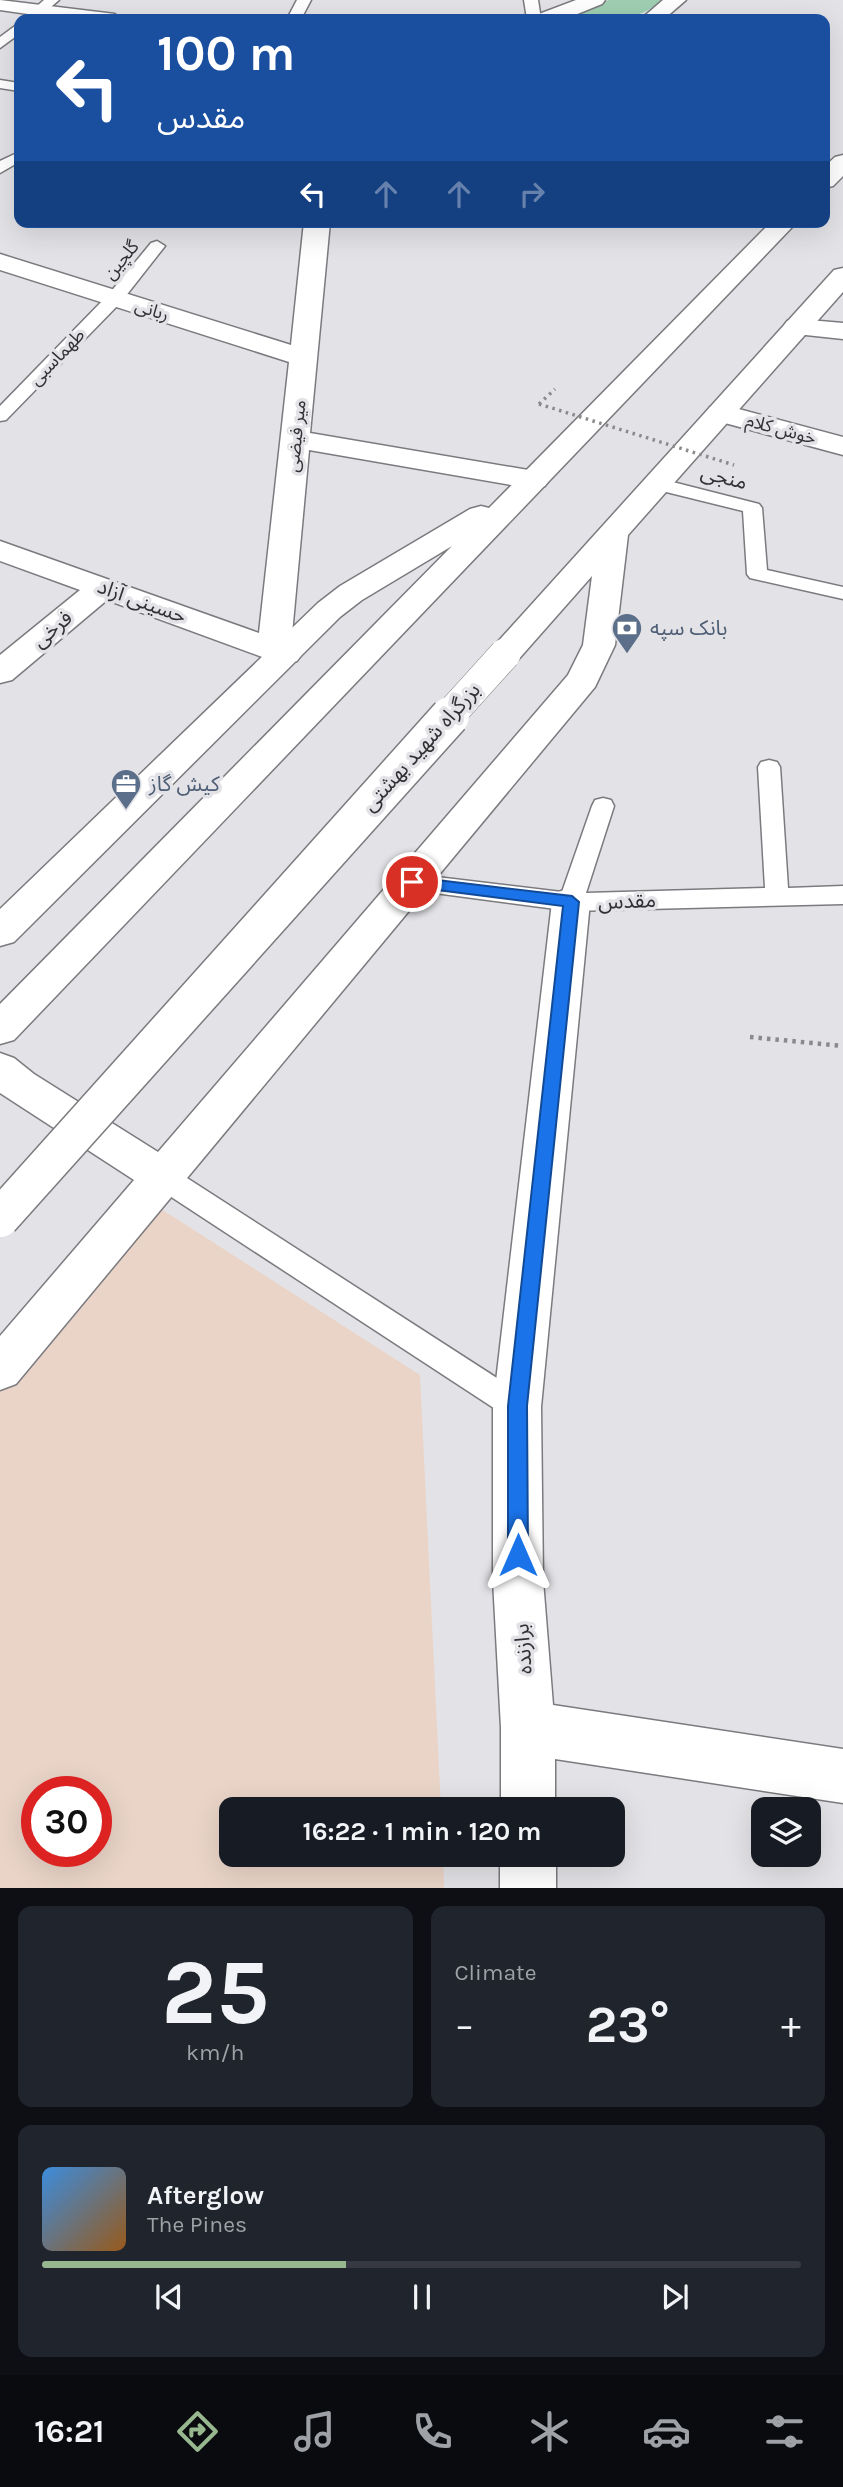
<!DOCTYPE html>
<meta charset="utf-8">
<style>
body{margin:0;font-family:Karla,"Noto Sans Arabic",sans-serif;background:#20242c;color:#f1f3f6;height:100vh;display:flex;flex-direction:column;font-size:26px;white-space:nowrap}
*{box-sizing:border-box;margin:0}
p{font-size:23px;color:#9ea1a6}
.icon{flex:none;width:38px;height:38px;fill:none;stroke:currentColor;stroke-width:2;stroke-linecap:round;stroke-linejoin:round}
.map{position:relative;height:1888px;overflow:hidden}
.side{display:flex;flex-direction:column;gap:18px;padding:18px;background:#0d0f14;flex:1}
.side>*{flex:none}
.top-card{position:absolute;left:14px;top:14px;width:816px;height:214px;border-radius:14px;box-shadow:0 7px 28px #0002;background:#1a4fa0;color:#fff;overflow:hidden}
.tools{position:absolute;left:751px;top:1797px;display:grid;gap:14px}
.tools a{display:grid;place-items:center;width:70px;height:70px;border-radius:14px;background:#171b24;box-shadow:0 7px 28px #0002;font-size:35px}
.speed{position:absolute;left:21px;top:1776px;display:flex;gap:14px;font-size:35px;font-weight:700;text-align:center}
.speed>*{display:grid;place-content:center;width:91px;height:91px;border-radius:50%;background:#171b24;box-shadow:0 7px 28px #0002;line-height:1}
.speed .limit{border:10px solid #d22;background:#fff;color:#111}
.pin{position:absolute;display:grid;place-items:center;width:60px;height:60px;color:#fff;margin:-30px;border:4px solid #fff;border-radius:50%;box-shadow:0 2px 7px #0007}
.me{position:absolute;width:77px;margin:-38px;rotate:0deg;stroke-linejoin:round;filter:drop-shadow(0 0 5px #0008)}
.turn{display:flex;align-items:center;gap:24px;height:147px;padding:0 28px;font-size:32px}
.turn .icon{width:91px;height:91px;stroke-width:2.5}
.turn b{display:block;font-size:49px;line-height:60px}
.lanes{display:flex;align-items:center;height:66px;padding:0 28px;background:#0003;justify-content:center;gap:35px;direction:ltr}
.lanes .off{opacity:.35}
.big{font-size:52px;font-weight:700;line-height:1.1}
.side .tile{flex:1;display:flex;flex-direction:column;justify-content:center;gap:10px;min-width:0;padding:0 24px;border-radius:14px;background:#20242c}
.side .dial{align-items:center;gap:0}
.dial b{font-size:91px;line-height:1}
.song{display:flex;align-items:center;gap:21px}
.cover{width:84px;height:84px;border-radius:10px;background:linear-gradient(135deg,hsl(210 70% 55%),hsl(30 70% 35%))}
.played{height:7px;border-radius:4px;background:linear-gradient(90deg,#97b88e 40%,#363941 40%)}
.keys{display:flex;justify-content:space-around;direction:ltr}
.heat{display:flex;justify-content:space-between;align-items:center;font-size:38px;direction:ltr}
.side .tiles{flex:1;display:grid;gap:18px;grid-template-columns:1fr 1fr}
.tile:last-child{grid-column:span 2}
.trip{position:absolute;left:219px;top:1797px;width:406px;height:70px;border-radius:14px;background:#171b24;box-shadow:0 7px 28px #0002;font-weight:700;line-height:70px;text-align:center}
.tab-bar{display:flex;height:112px;justify-content:space-around;align-items:center;background:#090b0e;color:#9ea1a6}
.tab-bar .icon{width:49px;height:49px}
.tab-bar .active{color:#97b88e}
.tab-bar b{font-size:32px;color:#f1f3f6}
.map>svg:first-child{display:block}
.commercial{fill:#ead4c8;fill-rule:evenodd}
.green{fill:#9fcfb2}
.lines{fill:none;stroke-linecap:round;stroke-linejoin:round}
.lane-casing{stroke:#7b7a7e;stroke-width:3}
.street-casing{stroke:#7b7a7e;stroke-width:3}
.secondary-casing{stroke:#7b7a7e;stroke-width:3}
.highway-casing{stroke:#7b7a7e;stroke-width:3}
.path-far1{stroke:#8a8a8d;stroke-width:3.5;stroke-dasharray:2.5 4.5;stroke-linecap:butt}
.path{stroke:#8a8a8d;stroke-width:4.5;stroke-dasharray:3.5 5;stroke-linecap:butt}
.lane{fill:#fff;fill-rule:evenodd}
.street{fill:#fff;fill-rule:evenodd}
.secondary{fill:#fff;fill-rule:evenodd}
.highway{fill:#fff;fill-rule:evenodd}
.highway-bridge-far1-casing{stroke:#7b7a7e;stroke-width:32;stroke-linecap:butt}
.highway-bridge-casing{stroke:#7b7a7e;stroke-width:41;stroke-linecap:butt}
.path-bridge{stroke:#8a8a8d;stroke-width:3.5;stroke-dasharray:2.5 4.5;stroke-linecap:butt}
.highway-bridge-far1{stroke:#fff;stroke-width:31}
.highway-bridge{stroke:#fff;stroke-width:38}
.route{fill:#1a73e8;stroke:#114b97;stroke-width:2}
.labels{text-anchor:middle;stroke-width:7;stroke-linejoin:round;paint-order:stroke}
.far-street-label{font-size:18px;fill:#313133;stroke:#e3e3e7}
.street-label{font-size:21px;fill:#313133;stroke:#e3e3e7}
.service-label{font-size:21px;fill:#4e5e75;stroke:#e3e3e7;text-anchor:start}
</style>
<div class="map">
<svg width="843" height="1889" viewBox="0 0 843 1889">
<rect width="100%" height="100%" fill="#e3e3e7"/>
<path class="commercial" d="M158,1207l262,168 21,434 -210,1v45h212l1,33 -444,1v-497zM37,1792h59v60h-59z"/>
<path class="green" d="M609,0h54c-35,27 -54,18 -96,17z"/>
<g class="lines">
<g class="lane-casing">
<path id="lane" d="M44,0h15l-22,19h-15z
M297,0h14l-10,19h-14z
M524,0h14l3,19h-14z
M19,23v11l-19,14v-11z
M0,80l19,3v8l-19,-3z
M19,152v10l-19,11v-12z
M157,241l8,5 -44,56 -115,118 -6,1v-15l109,-112 42,-51z
M657,478l102,26 3,4 5,62 76,17v12l-93,-21 -3,-4 -4,-63 -93,-23 -3,-4 3,-4z
M769,760l8,2 3,5 8,121 55,-2v18l-272,7 -159,-21 -8,-2 -4,-6 4,-6 8,-2 150,18 30,-86 3,-6 8,-2 8,2 3,6 -28,87 179,-5 -7,-121 3,-5z
M163,1166l10,3 355,229 4,9 -4,9 -11,4 -11,-4 -353,-231 -4,-8 4,-8z"/>
</g>
<g class="street-casing">
<path id="street" d="M304,222h26l-20,211 224,38 11,3 4,6 -4,6 -11,3 -225,-39 -18,195 6,2 5,7 -5,7 -12,3 -12,-3 -166,-61 -95,80 -12,3v-28l80,-65 -80,-29v-20l259,92 30,-271 -289,-92v-16l291,91z
M797,319l46,4v16l-56,-6 -4,-6 4,-6z
M720,404l123,33v18l-133,-36 -4,-6 4,-6z
M571,888l13,4 6,10 -49,505 2,173 10,125 290,44v54l-288,-44v51h-54v-82l-8,-148v-173l59,-505 6,-10z
M500,1855h56v34h-56z"/>
</g>
<g class="secondary-casing">
<path id="secondary" d="M0,0l107,13 8,1 3,5h-55l-63,-9z
M576,0h29l-3,4 -37,15h-29l3,-5z
M663,0h23l-22,19h-23z"/>
</g>
<g class="highway-casing">
<path id="highway" d="M843,155v21l-10,10 -9,2v-21l11,-10z
M771,222h26l-783,818 -14,4v-40l452,-458 -90,54 -22,17 -326,325 -14,4v-37l318,-306 22,-17 130,-77 11,-3 8,2z
M843,268v24l-215,243 -13,110 -20,42 -579,697 -16,6v-54l134,-156 -134,-87v-40l14,5 20,16 124,78 410,-477 15,-30 9,-69 -75,85 -12,3 -12,-3 -5,-7 5,-7 341,-377z"/>
</g>
<path class="path-far1" d="M539,404l16,-15"/>
<path class="path" d="M750,1037l93,9"/>
<use href="#lane" class="lane"/>
<use href="#street" class="street"/>
<use href="#secondary" class="secondary"/>
<use href="#highway" class="highway"/>
<g class="highway-bridge-far1-casing">
<path id="highway-bridge-far1" d="M448,717l57,-63"/>
</g>
<g class="highway-bridge-casing">
<path id="highway-bridge" d="M0,1218l450,-502"/>
</g>
<path class="path-bridge" d="M539,404l195,61"/>
<use href="#highway-bridge-far1" class="highway-bridge-far1"/>
<use href="#highway-bridge" class="highway-bridge"/>
</g>
<path class="route" d="M412,877l160,19 7,6 -52,504 1,149 -3,7 -7,3 -7,-3 -3,-7v-149l55,-500 -157,-20 -2,-4 2,-4z"/>
<defs>
<g id="bank-pin" transform="scale(1.575)"><path d="M0 17L-7.5 6A9.5 9.5 0 1 1 7.5 6Z" fill="#5c6f8a" stroke="#e3e3e7"/><path d="M-6-4H6V4H-6ZM0-2.3a2.3 2.3 0 1 0 0 4.6a2.3 2.3 0 1 0 0-4.6Z" fill="#fff"/></g>
<g id="office-pin" transform="scale(1.575)"><path d="M0 17L-7.5 6A9.5 9.5 0 1 1 7.5 6Z" fill="#5c6f8a" stroke="#e3e3e7"/><path d="M-6-3h4V-5.5h4V-3h4V5H-6ZM-1-4.5V-3h2v-1.5ZM-6 0V1H6V0Z" fill="#fff"/></g>
</defs>
<g fill-rule="evenodd">
<use href="#bank-pin" x="627" y="628"/>
<use href="#office-pin" x="126" y="784"/>
</g>
<g class="labels">
<g class="far-street-label">
<text transform="translate(121 260) rotate(-51)" y="6">گلچین</text>
<text transform="translate(152 310) rotate(18)" y="6">ربانی</text>
<text transform="translate(57 357) rotate(-46)" y="6">طهماسبی</text>
<text transform="translate(781 429) rotate(15)" y="6">خوش کلام</text>
<text transform="translate(296 436) rotate(-84)" y="6">میر فیضی</text>
</g>
<g class="street-label">
<text transform="translate(724 477) rotate(14)" y="7">منجی</text>
<text transform="translate(142 601) rotate(20)" y="7">حسینی آزاد</text>
<text transform="translate(52 629) rotate(-40)" y="7">فرخی</text>
<text transform="translate(421 747) rotate(-48)" y="7">بزرگراه شهید بهشتی</text>
<text transform="translate(627 901) rotate(-2)" y="7">مقدس</text>
<text transform="translate(523 1649) rotate(-94)" y="7">برازنده</text>
</g>
<g class="service-label">
<text x="650" y="635">بانک سپه</text>
<text x="149" y="791">كيش گاز</text>
</g>
</g>
</svg>
<div class="tools">
<a><svg class="icon" aria-label="layers" viewBox="0 0 24 24"><path d="M12 4l9 5-9 5-9-5zM3 14l9 5 9-5"/></svg></a>
</div>
<div class="speed"><div class="limit">30</div></div>
<div class="pin" style="left:412px;top:882px;background:#d93025"><svg class="icon" aria-label="arrive" viewBox="0 0 24 24"><path d="M6 21V4h12l-3 4 3 4H6"/></svg></div>
<svg class="me" style="left:518px;top:1555px" viewBox="-20 -20 40 40"><path d="M0-17L14 15 0 8-14 15z" fill="#1a73e8" stroke="#fff" stroke-width="4"/></svg>
<div class="trip">16:22 · 1 min · 120 m</div>
<div class="top-card">
<div class="turn"><svg class="icon" aria-label="left" viewBox="0 0 24 24"><path d="M17 20v-9H6M10 6l-5 5 5 5"/></svg><div><b>100 m</b>مقدس</div></div>
<div class="lanes"><svg class="icon" aria-label="left" viewBox="0 0 24 24"><path d="M17 20v-9H6M10 6l-5 5 5 5"/></svg><svg class="icon off" aria-label="ahead" viewBox="0 0 24 24"><path d="M12 20V5M6 11l6-6 6 6"/></svg><svg class="icon off" aria-label="ahead" viewBox="0 0 24 24"><path d="M12 20V5M6 11l6-6 6 6"/></svg><svg class="icon off" aria-label="right" viewBox="0 0 24 24"><path d="M7 20v-9h11M14 6l5 5-5 5"/></svg></div>
</div>
</div>
<section class="side">
<div class="tiles">
<div class="tile dial"><b>25</b><p>km/h</p></div>
<div class="tile"><p>Climate</p>
<div class="heat"><a>−</a><b class="big">23°</b><a>+</a></div>
</div>
<div class="tile">
<div class="song"><i class="cover"></i><div><b>Afterglow</b><p>The Pines</p></div></div>
<div class="played"></div>
<div class="keys"><svg class="icon" aria-label="previous" viewBox="0 0 24 24"><path d="M18 5L8 12l10 7zM5 5v14"/></svg><svg class="icon" aria-label="pause" viewBox="0 0 24 24"><path d="M8 5v14M16 5v14"/></svg><svg class="icon" aria-label="next" viewBox="0 0 24 24"><path d="M6 5l10 7-10 7zM19 5v14"/></svg></div>
</div>
</div>
</section>
<nav class="tab-bar">
<b>16:21</b>
<svg class="icon active" aria-label="directions" viewBox="0 0 24 24"><path d="M12 3l9 9-9 9-9-9zM9 14v-3h6M13 9l2 2-2 2"/></svg>
<svg class="icon" aria-label="music" viewBox="0 0 24 24"><path d="M9 18V5l10-2v13"/><circle cx="6" cy="18" r="3"/><circle cx="16" cy="16" r="3"/></svg>
<svg class="icon" aria-label="phone" viewBox="0 0 24 24"><path d="M5 4h4l2 5-3 2q2 4 5 5l2-3 5 2v4C11 20 4 13 5 4z"/></svg>
<svg class="icon" aria-label="climate" viewBox="0 0 24 24"><path d="M12 3v18M4 7l16 10M4 17L20 7"/></svg>
<svg class="icon" aria-label="car" viewBox="0 0 24 24"><path d="M5 17H2v-5l4-1 3-4h7l3 4 3 1v5h-3M9 17h6M6 11h13"/><circle cx="7" cy="17" r="2"/><circle cx="17" cy="17" r="2"/></svg>
<svg class="icon" aria-label="filters" viewBox="0 0 24 24"><path d="M4 7h16M4 17h16"/><circle cx="9" cy="7" r="2"/><circle cx="15" cy="17" r="2"/></svg>
</nav>
